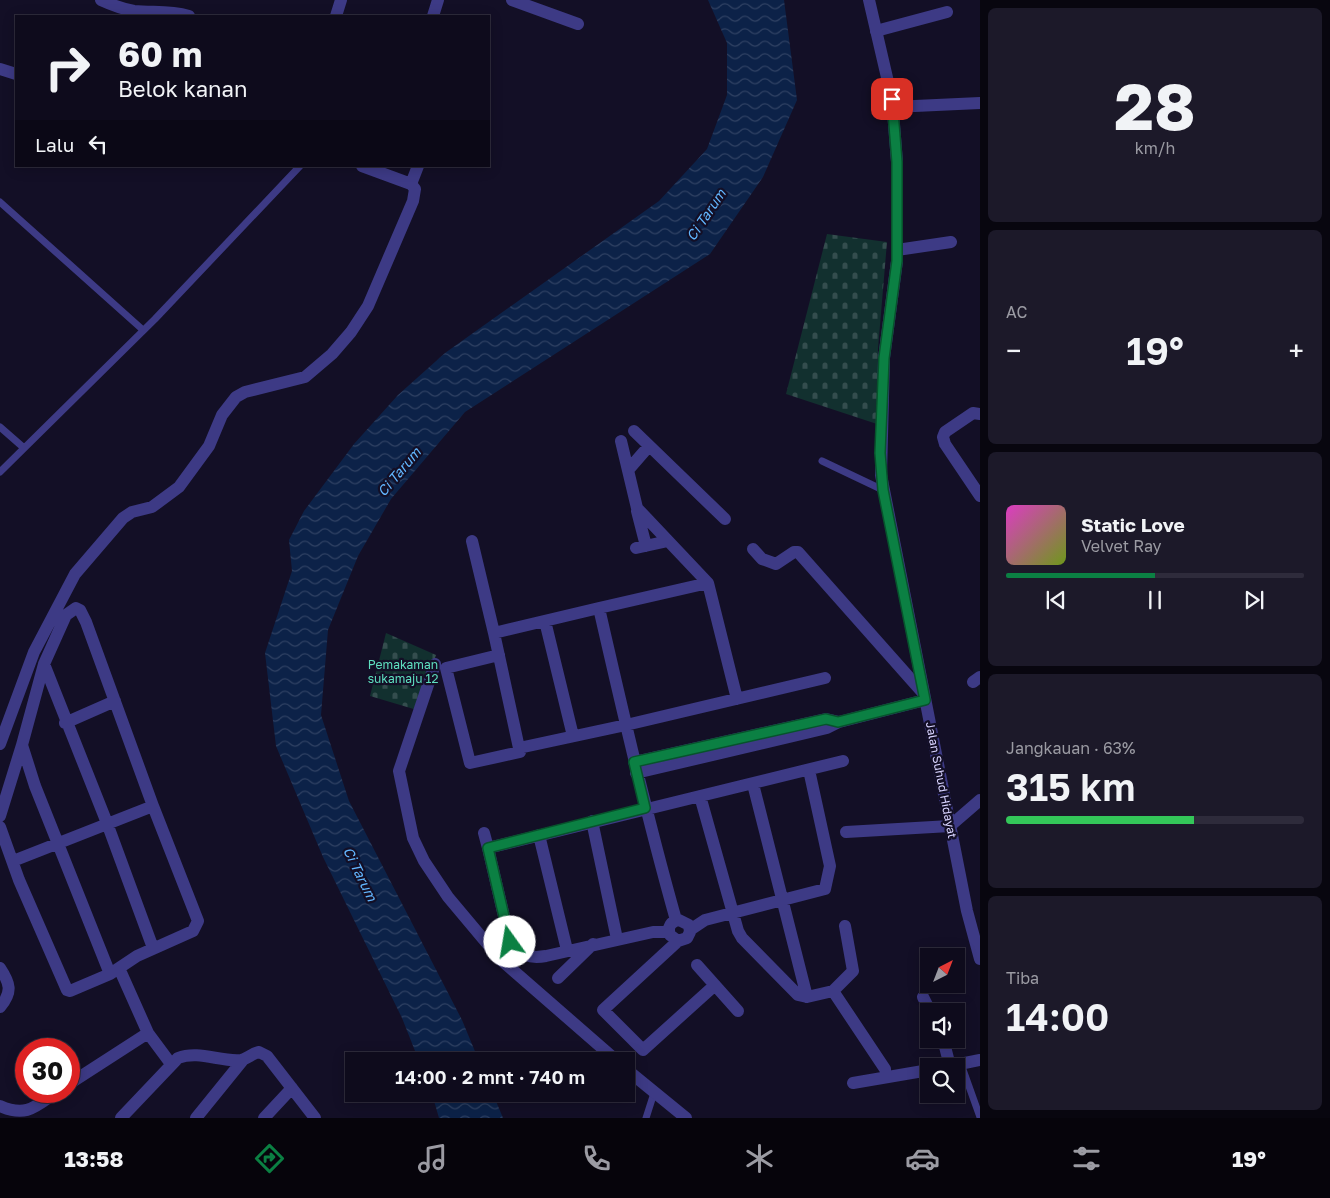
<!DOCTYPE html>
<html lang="id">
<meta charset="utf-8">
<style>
body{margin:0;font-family:"Golos Text",sans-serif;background:#1c1929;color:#f1f3f6;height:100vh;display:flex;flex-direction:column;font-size:19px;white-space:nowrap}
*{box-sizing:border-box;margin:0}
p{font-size:16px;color:#9b9ba3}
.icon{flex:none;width:28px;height:28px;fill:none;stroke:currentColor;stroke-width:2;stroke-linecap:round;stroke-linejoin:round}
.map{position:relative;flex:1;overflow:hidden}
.side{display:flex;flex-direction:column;gap:8px;padding:8px;background:#08060f;width:350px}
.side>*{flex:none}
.guide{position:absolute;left:15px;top:15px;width:475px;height:152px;border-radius:0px;box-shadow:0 2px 12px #0003,0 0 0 1px #2e2b3b;background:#0e0b1c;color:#f1f3f6;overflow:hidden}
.needle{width:32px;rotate:42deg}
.buttons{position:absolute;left:920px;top:948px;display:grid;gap:10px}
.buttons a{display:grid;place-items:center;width:45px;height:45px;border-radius:0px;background:#0e0b1c;box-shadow:0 2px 12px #0003,0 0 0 1px #2e2b3b;font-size:25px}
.speed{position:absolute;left:15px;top:1038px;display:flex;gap:10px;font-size:25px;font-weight:700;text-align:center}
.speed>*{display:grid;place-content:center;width:65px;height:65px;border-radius:50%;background:#0e0b1c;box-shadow:0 2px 12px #0003,0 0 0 1px #2e2b3b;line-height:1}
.speed .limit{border:8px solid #d22;background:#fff;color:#111}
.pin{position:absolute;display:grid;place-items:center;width:42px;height:42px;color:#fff;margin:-21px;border-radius:10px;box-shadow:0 2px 8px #0006}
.me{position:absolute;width:55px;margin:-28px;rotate:347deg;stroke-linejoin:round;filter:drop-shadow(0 0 4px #0008)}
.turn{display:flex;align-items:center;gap:18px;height:105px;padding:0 20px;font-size:22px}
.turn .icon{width:65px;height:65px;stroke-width:2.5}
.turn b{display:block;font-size:35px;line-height:42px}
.then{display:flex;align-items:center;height:48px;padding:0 20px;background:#0003;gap:10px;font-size:19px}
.big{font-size:38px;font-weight:600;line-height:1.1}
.side .tile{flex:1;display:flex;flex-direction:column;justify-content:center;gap:8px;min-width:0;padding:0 18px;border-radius:8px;background:#1c1929}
.side .dial{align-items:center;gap:0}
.dial b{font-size:65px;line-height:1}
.song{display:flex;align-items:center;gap:15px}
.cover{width:60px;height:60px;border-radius:8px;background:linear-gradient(135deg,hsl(310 70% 55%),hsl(80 70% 35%))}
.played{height:5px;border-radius:2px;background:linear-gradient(90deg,#0b8043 50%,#2e2b3b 50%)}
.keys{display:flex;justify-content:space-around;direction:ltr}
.heat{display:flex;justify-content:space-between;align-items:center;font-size:28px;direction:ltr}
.charge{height:8px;border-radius:4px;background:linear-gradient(90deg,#34c759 63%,#2e2b3b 0)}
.trip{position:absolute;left:345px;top:1052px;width:290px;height:50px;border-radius:0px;background:#0e0b1c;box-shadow:0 2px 12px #0003,0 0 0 1px #2e2b3b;font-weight:600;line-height:50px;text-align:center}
.tabs{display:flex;height:80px;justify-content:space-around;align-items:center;background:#06040b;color:#9b9ba3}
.tabs .icon{width:35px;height:35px}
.tabs .active{color:#0b8043}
.tabs b{font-size:22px;color:#f1f3f6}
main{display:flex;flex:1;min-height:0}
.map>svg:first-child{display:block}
.cemetery{fill:url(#cemetery-stones)}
.water{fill:url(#water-waves)}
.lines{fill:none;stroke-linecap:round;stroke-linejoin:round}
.service{stroke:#3d3a85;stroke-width:7}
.minor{stroke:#3d3a85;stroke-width:12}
.tertiary{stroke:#3d3a85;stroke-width:12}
.route-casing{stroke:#07532c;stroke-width:12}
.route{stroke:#0b8043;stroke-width:9}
.labels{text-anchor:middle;stroke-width:4.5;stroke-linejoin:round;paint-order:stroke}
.park-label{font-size:12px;fill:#5fe0c0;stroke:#130f26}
.street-label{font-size:12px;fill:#d9d4ff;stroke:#130f26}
.water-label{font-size:14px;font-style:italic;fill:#62b6ff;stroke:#130f26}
</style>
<main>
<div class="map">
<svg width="980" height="1118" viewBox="0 0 980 1118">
<defs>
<pattern id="cemetery-stones" width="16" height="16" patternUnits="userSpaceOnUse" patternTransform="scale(1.25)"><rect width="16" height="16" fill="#12302f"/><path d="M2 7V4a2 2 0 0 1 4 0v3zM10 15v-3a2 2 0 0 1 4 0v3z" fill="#344d4e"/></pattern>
<pattern id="water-waves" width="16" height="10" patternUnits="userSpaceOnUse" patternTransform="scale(1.25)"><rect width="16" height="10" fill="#0c2248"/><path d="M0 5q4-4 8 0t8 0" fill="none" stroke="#2f4163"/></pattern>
</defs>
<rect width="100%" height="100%" fill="#130f26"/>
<path class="cemetery" d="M827,234l60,8 -9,107 -1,75 -91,-30z
M386,633l50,22 -19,55 -47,-14z"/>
<path class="water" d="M708,0h76l13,100 -34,77 -53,77 -245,158 -74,87 -33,57 -30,74 -7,85 28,86 113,219 17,41h-60l-17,-43 -79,-161 -47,-111 -11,-93 27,-82 -3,-31 15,-29 50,-67 44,-49 47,-42 214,-152 48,-52 20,-54v-52z
M432,1094h61l10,24h-64z"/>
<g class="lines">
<path class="service" d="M0,202l143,128
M0,427l24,21
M822,461l61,29
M0,472l155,-153 145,-153
M961,1064l19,53
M646,1118l8,-25"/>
<path class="minor" d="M101,0c11,5 22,9 33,11 20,2 34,-1 55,5
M512,0l66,24
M336,16l5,-16
M433,16l5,-16
M876,31l71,-19
M0,69l16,5
M893,107l87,-4
M362,166l49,18
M897,250l54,-8
M980,414l-7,-1 -28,19 -2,5 2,7 35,52
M634,431l91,88
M621,441l16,67 71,75
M629,469l20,-23
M637,511l9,35
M472,541l22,92
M636,548l32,-7
M753,549l9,10 14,5 18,-12h4l125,141
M599,608l109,-25 29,116
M545,621l28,115
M499,655l-53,13 24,95 50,-11 -1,-4
M44,664l63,159 46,125
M435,664l-36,107 14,67 11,23 24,36 52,62 117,102
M973,682l7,-5
M65,723l50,-22
M0,744l34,-92 41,-78 48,-56 9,-6 20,-5 27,-20 30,-41 13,-31 14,-18 9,-5 60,-15 27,-23 19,-22 17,-26 45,-105 2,-12 -4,-5 7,-18
M634,762l192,-43 13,3
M636,773l191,-45 12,-6 86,-22
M753,784l54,213
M700,796l38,135 4,7 56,57 9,2 26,-6 20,-20 -8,-45
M0,816l22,-71
M592,821l25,118
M0,827l19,53 48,110 3,1 40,-17 27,-18 56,-25 5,-10 -45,-115 -140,55
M846,832l104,-6 30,-26
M484,833l4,15
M539,835l28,115
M676,920c-29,-103 -53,-207 -77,-312l-105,25 25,115 107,-23 199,-47
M690,930l15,-10 120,-31 5,-23 -21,-96
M669,932h-16l-107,24c-17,3 -26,-1 -36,-14l-22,-94 355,-87
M678,941l-8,-6c-3,-8 1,-14 9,-15l10,5 1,7 -3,6 -9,3 -75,69 40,40 72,-65
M697,965l41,46
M0,968c10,15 13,24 0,39
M119,968l29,65 23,31
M110,974l-75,-188 -13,-41 22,-81 22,-49 10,-7 4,2 6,12 67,184
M558,978l35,-34
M833,991l52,78
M923,997l7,14
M943,1039l7,27
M950,1066l30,-6
M626,1069l60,49
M853,1083l76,-13
M69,1084l79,-51
M0,1106c27,12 36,0 58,-15
M121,1118l57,-60c21,-8 42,4 63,2 6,-1 12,-7 18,-8l8,4 48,62
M196,1118l47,-58
M264,1118l28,-30"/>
<path class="tertiary" d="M869,0l23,99 5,63v99l-13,97 -3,117 86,436 13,48"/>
</g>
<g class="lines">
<g class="route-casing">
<path id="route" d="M510,942l-22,-94 157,-40 -11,-46 192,-43 12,3 87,-22 -42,-210 -3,-37 4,-95 13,-97v-99l-5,-63"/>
</g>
<use href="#route" class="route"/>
</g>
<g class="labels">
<g class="park-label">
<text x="403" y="669">Pemakaman<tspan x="403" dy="14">sukamaju 12</tspan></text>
</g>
<g class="street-label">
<text transform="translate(941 780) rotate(79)" y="4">Jalan Suhud Hidayat</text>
</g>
<g class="water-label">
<text transform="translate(706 215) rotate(-56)" y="5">Ci Tarum</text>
<text transform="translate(399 472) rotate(-50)" y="5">Ci Tarum</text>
<text transform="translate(360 874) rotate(64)" y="5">Ci Tarum</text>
</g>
</g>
</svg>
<div class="buttons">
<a><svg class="needle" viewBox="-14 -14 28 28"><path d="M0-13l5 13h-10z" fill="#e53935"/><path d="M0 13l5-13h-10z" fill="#9b9ba3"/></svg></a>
<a><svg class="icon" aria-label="sound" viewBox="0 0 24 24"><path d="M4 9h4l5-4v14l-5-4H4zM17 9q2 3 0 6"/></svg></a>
<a><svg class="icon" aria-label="search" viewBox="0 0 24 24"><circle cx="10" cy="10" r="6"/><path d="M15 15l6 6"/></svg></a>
</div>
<div class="speed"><div class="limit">30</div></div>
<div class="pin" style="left:892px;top:99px;background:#d93025"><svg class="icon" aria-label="arrive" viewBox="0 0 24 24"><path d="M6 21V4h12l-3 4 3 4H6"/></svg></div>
<svg class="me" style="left:510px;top:942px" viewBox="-20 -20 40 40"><circle r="19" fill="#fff"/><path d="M0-13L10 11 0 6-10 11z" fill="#0b8043"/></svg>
<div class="trip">14:00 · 2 mnt · 740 m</div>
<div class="guide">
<div class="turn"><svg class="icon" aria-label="right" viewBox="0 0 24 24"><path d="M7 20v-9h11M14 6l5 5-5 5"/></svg><div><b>60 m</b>Belok kanan</div></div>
<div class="then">Lalu<svg class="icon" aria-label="left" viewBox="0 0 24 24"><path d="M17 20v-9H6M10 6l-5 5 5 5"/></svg></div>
</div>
</div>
<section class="side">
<div class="tile dial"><b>28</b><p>km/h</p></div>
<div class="tile"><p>AC</p>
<div class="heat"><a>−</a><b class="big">19°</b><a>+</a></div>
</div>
<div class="tile">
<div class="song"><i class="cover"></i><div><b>Static Love</b><p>Velvet Ray</p></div></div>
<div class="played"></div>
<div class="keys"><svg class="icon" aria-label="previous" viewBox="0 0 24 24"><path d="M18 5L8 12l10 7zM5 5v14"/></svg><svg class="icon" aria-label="pause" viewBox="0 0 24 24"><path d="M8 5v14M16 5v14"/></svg><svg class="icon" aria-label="next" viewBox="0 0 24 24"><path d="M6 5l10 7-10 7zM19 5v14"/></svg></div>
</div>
<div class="tile"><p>Jangkauan · 63%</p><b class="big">315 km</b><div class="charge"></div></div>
<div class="tile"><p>Tiba</p><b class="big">14:00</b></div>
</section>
</main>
<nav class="tabs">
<b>13:58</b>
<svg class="icon active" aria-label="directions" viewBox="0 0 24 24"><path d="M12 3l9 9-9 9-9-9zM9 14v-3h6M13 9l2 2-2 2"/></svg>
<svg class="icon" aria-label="music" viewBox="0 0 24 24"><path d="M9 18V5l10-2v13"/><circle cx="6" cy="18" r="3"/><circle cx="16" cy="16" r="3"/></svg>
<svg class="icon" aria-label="phone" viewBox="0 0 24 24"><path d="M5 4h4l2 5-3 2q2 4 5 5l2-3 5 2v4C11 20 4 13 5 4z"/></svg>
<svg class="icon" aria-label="climate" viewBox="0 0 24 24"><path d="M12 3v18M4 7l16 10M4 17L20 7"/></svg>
<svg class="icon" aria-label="car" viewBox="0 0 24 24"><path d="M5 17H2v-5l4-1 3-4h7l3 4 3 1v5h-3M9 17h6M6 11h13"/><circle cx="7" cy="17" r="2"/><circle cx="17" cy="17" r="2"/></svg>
<svg class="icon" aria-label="filters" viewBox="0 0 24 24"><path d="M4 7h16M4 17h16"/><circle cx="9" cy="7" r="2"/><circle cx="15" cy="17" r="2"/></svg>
<b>19°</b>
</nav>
